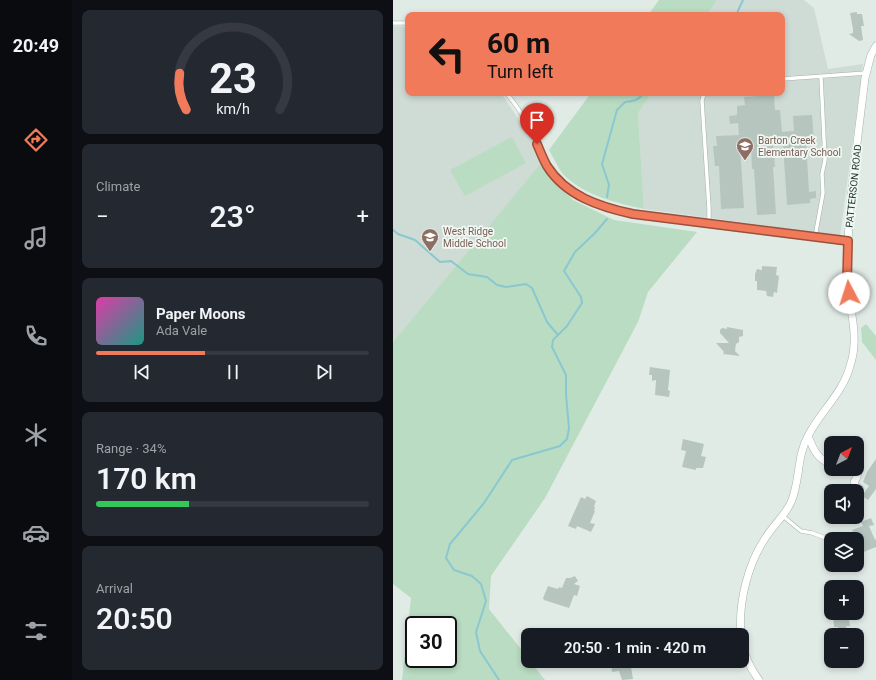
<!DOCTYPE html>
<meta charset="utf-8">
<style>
body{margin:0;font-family:Roboto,sans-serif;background:#242831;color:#f1f3f6;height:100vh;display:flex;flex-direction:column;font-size:15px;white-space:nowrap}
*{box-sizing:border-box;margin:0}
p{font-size:13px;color:#9ea1a6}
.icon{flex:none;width:22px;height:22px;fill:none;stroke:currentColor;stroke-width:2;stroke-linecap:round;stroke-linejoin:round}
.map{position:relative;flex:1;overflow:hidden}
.sheet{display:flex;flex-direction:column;gap:10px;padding:10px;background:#0d0f14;width:321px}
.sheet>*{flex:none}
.hud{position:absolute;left:12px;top:12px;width:380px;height:84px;border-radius:8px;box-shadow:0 2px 6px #0003;background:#f07a5a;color:#111;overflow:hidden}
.needle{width:26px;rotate:42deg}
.controls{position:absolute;left:431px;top:436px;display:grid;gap:8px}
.controls a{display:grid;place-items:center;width:40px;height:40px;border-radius:8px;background:#171b24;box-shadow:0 2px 6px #0003;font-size:20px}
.speed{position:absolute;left:12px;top:616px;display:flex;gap:8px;font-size:20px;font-weight:700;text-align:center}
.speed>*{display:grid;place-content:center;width:52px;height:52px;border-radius:50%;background:#171b24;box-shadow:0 2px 6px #0003;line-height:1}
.speed .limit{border:2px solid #111;border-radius:6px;background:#fff;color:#111}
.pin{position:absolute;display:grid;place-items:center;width:34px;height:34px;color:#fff;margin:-41px -17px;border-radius:50% 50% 50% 0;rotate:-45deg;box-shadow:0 0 4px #0007}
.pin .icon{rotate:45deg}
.me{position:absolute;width:44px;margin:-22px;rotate:355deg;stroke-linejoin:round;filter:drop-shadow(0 0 3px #0008)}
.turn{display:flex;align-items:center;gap:14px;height:84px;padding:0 16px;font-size:18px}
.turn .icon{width:52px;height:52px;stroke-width:2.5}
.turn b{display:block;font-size:28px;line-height:34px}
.big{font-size:30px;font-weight:600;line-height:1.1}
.sheet .widget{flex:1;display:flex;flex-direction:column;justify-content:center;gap:6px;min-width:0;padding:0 14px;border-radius:8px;background:#242831}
.sheet .dial{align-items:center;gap:0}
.dial svg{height:104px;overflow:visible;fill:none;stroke:#363941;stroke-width:7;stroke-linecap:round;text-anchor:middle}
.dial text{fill:#f1f3f6;stroke:none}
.song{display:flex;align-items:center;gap:12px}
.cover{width:48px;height:48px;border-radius:6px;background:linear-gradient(135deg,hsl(320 70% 55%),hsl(170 70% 35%))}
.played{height:4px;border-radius:2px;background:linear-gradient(90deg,#f07a5a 40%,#363941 40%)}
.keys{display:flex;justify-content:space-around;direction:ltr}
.heat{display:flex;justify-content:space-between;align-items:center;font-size:22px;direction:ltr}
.charge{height:6px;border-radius:3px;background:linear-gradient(90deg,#34c759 34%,#363941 0)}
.trip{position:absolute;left:128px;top:628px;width:228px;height:40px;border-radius:8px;background:#171b24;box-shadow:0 2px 6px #0003;font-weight:600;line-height:40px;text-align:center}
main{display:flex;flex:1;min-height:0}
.tab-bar{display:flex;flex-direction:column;width:72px;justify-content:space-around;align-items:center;background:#090b0e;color:#9ea1a6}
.tab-bar .icon{width:28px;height:28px}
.tab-bar .current{color:#f07a5a}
.tab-bar b{font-size:18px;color:#f1f3f6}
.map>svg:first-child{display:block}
.built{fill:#cfdbd5}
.green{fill:#badcc2;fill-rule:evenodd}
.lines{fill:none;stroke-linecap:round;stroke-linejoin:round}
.stream{stroke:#89c8d0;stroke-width:2}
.building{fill:#b6c6bf}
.lane-casing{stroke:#a4b3ad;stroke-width:4.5}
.street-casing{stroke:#a4b3ad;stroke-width:8}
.lane{stroke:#fff;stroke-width:3.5}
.street{stroke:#fff;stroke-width:7}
.route-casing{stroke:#9c4f3a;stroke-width:10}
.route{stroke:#f07a5a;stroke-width:7}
.labels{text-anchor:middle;stroke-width:3.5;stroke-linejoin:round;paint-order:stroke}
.education-label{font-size:10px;fill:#785e54;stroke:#f1f8f4;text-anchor:start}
.street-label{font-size:10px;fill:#223c34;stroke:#f1f8f4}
</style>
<main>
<nav class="tab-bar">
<b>20:49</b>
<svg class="icon current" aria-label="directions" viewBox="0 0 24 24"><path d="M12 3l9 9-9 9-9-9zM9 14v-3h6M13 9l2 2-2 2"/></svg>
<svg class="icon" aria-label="music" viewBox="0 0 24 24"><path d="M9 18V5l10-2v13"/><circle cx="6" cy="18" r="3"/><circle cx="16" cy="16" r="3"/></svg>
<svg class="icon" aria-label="phone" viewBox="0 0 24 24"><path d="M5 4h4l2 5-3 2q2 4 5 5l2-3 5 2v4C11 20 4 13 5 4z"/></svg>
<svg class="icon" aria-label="climate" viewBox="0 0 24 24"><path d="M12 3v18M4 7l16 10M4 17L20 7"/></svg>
<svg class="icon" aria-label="car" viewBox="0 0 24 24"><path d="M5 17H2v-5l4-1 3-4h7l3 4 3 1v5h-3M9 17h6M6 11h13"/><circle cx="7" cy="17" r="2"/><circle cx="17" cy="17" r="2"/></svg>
<svg class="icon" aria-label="filters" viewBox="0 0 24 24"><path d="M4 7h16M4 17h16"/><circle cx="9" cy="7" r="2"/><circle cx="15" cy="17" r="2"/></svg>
</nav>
<section class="sheet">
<div class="widget dial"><svg viewBox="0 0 100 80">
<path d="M14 69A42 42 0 1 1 86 69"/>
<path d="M14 69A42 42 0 0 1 9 41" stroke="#f07a5a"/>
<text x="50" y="56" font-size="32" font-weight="700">23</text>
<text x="50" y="72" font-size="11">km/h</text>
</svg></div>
<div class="widget"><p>Climate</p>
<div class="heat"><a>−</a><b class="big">23°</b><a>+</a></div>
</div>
<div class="widget">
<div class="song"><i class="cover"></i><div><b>Paper Moons</b><p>Ada Vale</p></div></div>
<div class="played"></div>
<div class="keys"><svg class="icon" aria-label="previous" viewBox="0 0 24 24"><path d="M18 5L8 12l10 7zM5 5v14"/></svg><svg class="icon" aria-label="pause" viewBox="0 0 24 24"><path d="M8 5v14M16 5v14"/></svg><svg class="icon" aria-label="next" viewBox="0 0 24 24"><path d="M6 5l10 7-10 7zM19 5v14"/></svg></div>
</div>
<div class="widget"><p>Range · 34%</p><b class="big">170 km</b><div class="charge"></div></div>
<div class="widget"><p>Arrival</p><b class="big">20:50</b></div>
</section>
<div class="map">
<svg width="483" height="680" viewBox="0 0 483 680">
<rect width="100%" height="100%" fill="#e1ebe6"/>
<path class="built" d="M324,0h87l10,8 14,61 35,-5 -23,172 -196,-27 -6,-96 14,-20h130v-78h-75z
M0,26l15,1v66h93l44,66 -152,183z"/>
<path class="green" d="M266,0h58l-10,15h-59z
M198,93h61l-14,20 6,96c-27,-6 -57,-13 -78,-32 -7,-6 -12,-19 -17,-27z
M119,137l14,26 -61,33 -15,-26z
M149,162l7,15 24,23 41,20 83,12 -49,60 -10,30 -93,176 -54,78 -2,33 39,49v3h2l15,19h-143l9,-82 -18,-14v-242zM21,625h34v34h-34z
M473,324l10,12v24l-14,-18 -1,-14z"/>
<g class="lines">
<path class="stream" d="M343,15l7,-15
M214,197l2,-12 -7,-21 15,-54 8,-8c7,-1 14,-1 18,-9
M0,230l5,4 17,6 25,22 11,-1 17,13 19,3 10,8 9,2 20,-3 6,4 15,34 11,13
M106,680l-19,-29 -4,-19 10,-31 -5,-17 -9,-8 -18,-6 -8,-12 4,-14 34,-41 28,-43 48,-14 7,-7 2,-11 -3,-33v-20l-14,-28 1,-7 14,-14 15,-23 -1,-6 -17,-26 11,-19 20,-19 12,-14"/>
</g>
<path class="building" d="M464,12v2h5l2,12h-3l2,14 -4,1 -10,-7 4,-1v-4l-3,-16z
M381,95l1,15h5l2,22 12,-1 -1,-15 19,-1 2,26h-8l3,51 7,-1v7l-6,1v4l-23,2 -4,-61 -10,1 2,22h-2l3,47 -19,1 -3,-46h-2l-1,-22h-11l4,61 -23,1 -2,-43h-4l-2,-20h4l-1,-10 23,-1 -1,-12 -8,1 -1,-8 8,-1v-9l8,-1 -1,-8z
M369,266l15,1 -1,8 3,1 -2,17 -3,-1 -1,5 -6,-1 -1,-5 -9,-1v-9h-2v-7l2,-5 5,1z
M334,327l16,3v6l-4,1v5l-3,2 -1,7 5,5 -17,-2 1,-2 -8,-9h13l-9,-10v-3l2,-2 5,1z
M257,367l20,3 -2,20 2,1 -1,6 -14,-2 1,-15 -4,1v-6h-3z
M290,439l21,5 -3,12 5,1 -3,11h-7v2l-14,-3 4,-16 -5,-1z
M483,459v30l-8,11 -6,-4 7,-10 -6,-4 4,-10z
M194,496l9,5 -2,5 1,1 -1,4h1l-5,12 5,1 -4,8 -14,-6 -1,3 -8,-3 13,-29 4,2z
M478,518l3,7 -5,1 6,14 1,-1v8l-15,6 -4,-7v-7l-5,-9 11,-4 -2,-4z
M182,576l3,5 -4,3 6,2 -3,10 -3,-1 -5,13 -25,-8 -1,-2 5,-12 10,3 1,-2 3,1 4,-10h4z
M440,613h21v7h-5l1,6h-4l1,6 -8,1 -1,-6h-4z
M222,661h15l3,18 -11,1 -3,-9 -7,1 -1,-8 5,-1z"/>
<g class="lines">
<g class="lane-casing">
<path id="lane" d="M0,23h15
M389,79l84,-6
M113,93c8,9 14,18 20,28 7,14 13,30 21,45 18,30 53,41 86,48l215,27
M311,93l-2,8 7,107v15
M422,237l8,-44 -1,-19 3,-14 -4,-83
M391,517l17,14 11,2 19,7
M436,540l2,8"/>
</g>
<g class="street-casing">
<path id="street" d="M415,436c5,12 9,24 23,27
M463,469c3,4 1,9 -2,13l2,4 4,3
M337,635l11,-1
M348,635c-3,-32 7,-72 25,-98 8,-13 20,-22 26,-37 8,-21 5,-44 16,-64 12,-24 35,-43 42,-70 7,-20 4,-41 0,-62 -1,-8 -3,-16 -3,-24 0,-68 10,-135 18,-202l6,-23 5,-9
M349,641c2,15 8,27 17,39
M259,661l6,2 6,-2"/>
</g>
<use href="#lane" class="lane"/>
<use href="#street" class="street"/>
</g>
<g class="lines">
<g class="route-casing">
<path id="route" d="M144,144c3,7 6,15 10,22 19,30 53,41 86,48l215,27 -1,41 2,11"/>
</g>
<use href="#route" class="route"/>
</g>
<defs>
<g id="school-pin" transform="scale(0.9)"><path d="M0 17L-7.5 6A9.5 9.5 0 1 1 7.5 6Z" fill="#8d6e63" stroke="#f1f8f4"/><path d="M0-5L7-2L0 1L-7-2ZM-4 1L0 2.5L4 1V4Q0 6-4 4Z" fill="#fff"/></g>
</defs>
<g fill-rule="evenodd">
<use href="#school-pin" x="352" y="146"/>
<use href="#school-pin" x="37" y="237"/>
</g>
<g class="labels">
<g class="education-label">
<text x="365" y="144">Barton Creek<tspan x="365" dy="12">Elementary School</tspan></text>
<text x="50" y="235">West Ridge<tspan x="50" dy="12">Middle School</tspan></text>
</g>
<g class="street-label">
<text transform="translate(460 186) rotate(-84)" y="4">PATTERSON ROAD</text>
</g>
</g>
</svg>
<div class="controls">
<a><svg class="needle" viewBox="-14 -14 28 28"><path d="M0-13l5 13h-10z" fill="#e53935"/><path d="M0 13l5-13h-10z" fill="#9ea1a6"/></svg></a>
<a><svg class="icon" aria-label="sound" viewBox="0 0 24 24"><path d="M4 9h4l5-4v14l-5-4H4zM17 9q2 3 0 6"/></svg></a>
<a><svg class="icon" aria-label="layers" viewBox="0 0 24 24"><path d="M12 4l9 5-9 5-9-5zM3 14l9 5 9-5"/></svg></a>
<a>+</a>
<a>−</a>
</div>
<div class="speed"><div class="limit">30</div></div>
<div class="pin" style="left:144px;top:144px;background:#d93025"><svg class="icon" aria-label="arrive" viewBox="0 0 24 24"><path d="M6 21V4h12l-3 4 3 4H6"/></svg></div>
<svg class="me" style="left:456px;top:293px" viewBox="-20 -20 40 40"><circle r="19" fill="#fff"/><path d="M0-13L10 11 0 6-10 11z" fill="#f07a5a"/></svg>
<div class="trip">20:50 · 1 min · 420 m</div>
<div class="hud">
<div class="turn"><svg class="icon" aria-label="left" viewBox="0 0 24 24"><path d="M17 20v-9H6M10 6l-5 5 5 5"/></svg><div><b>60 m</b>Turn left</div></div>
</div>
</div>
</main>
